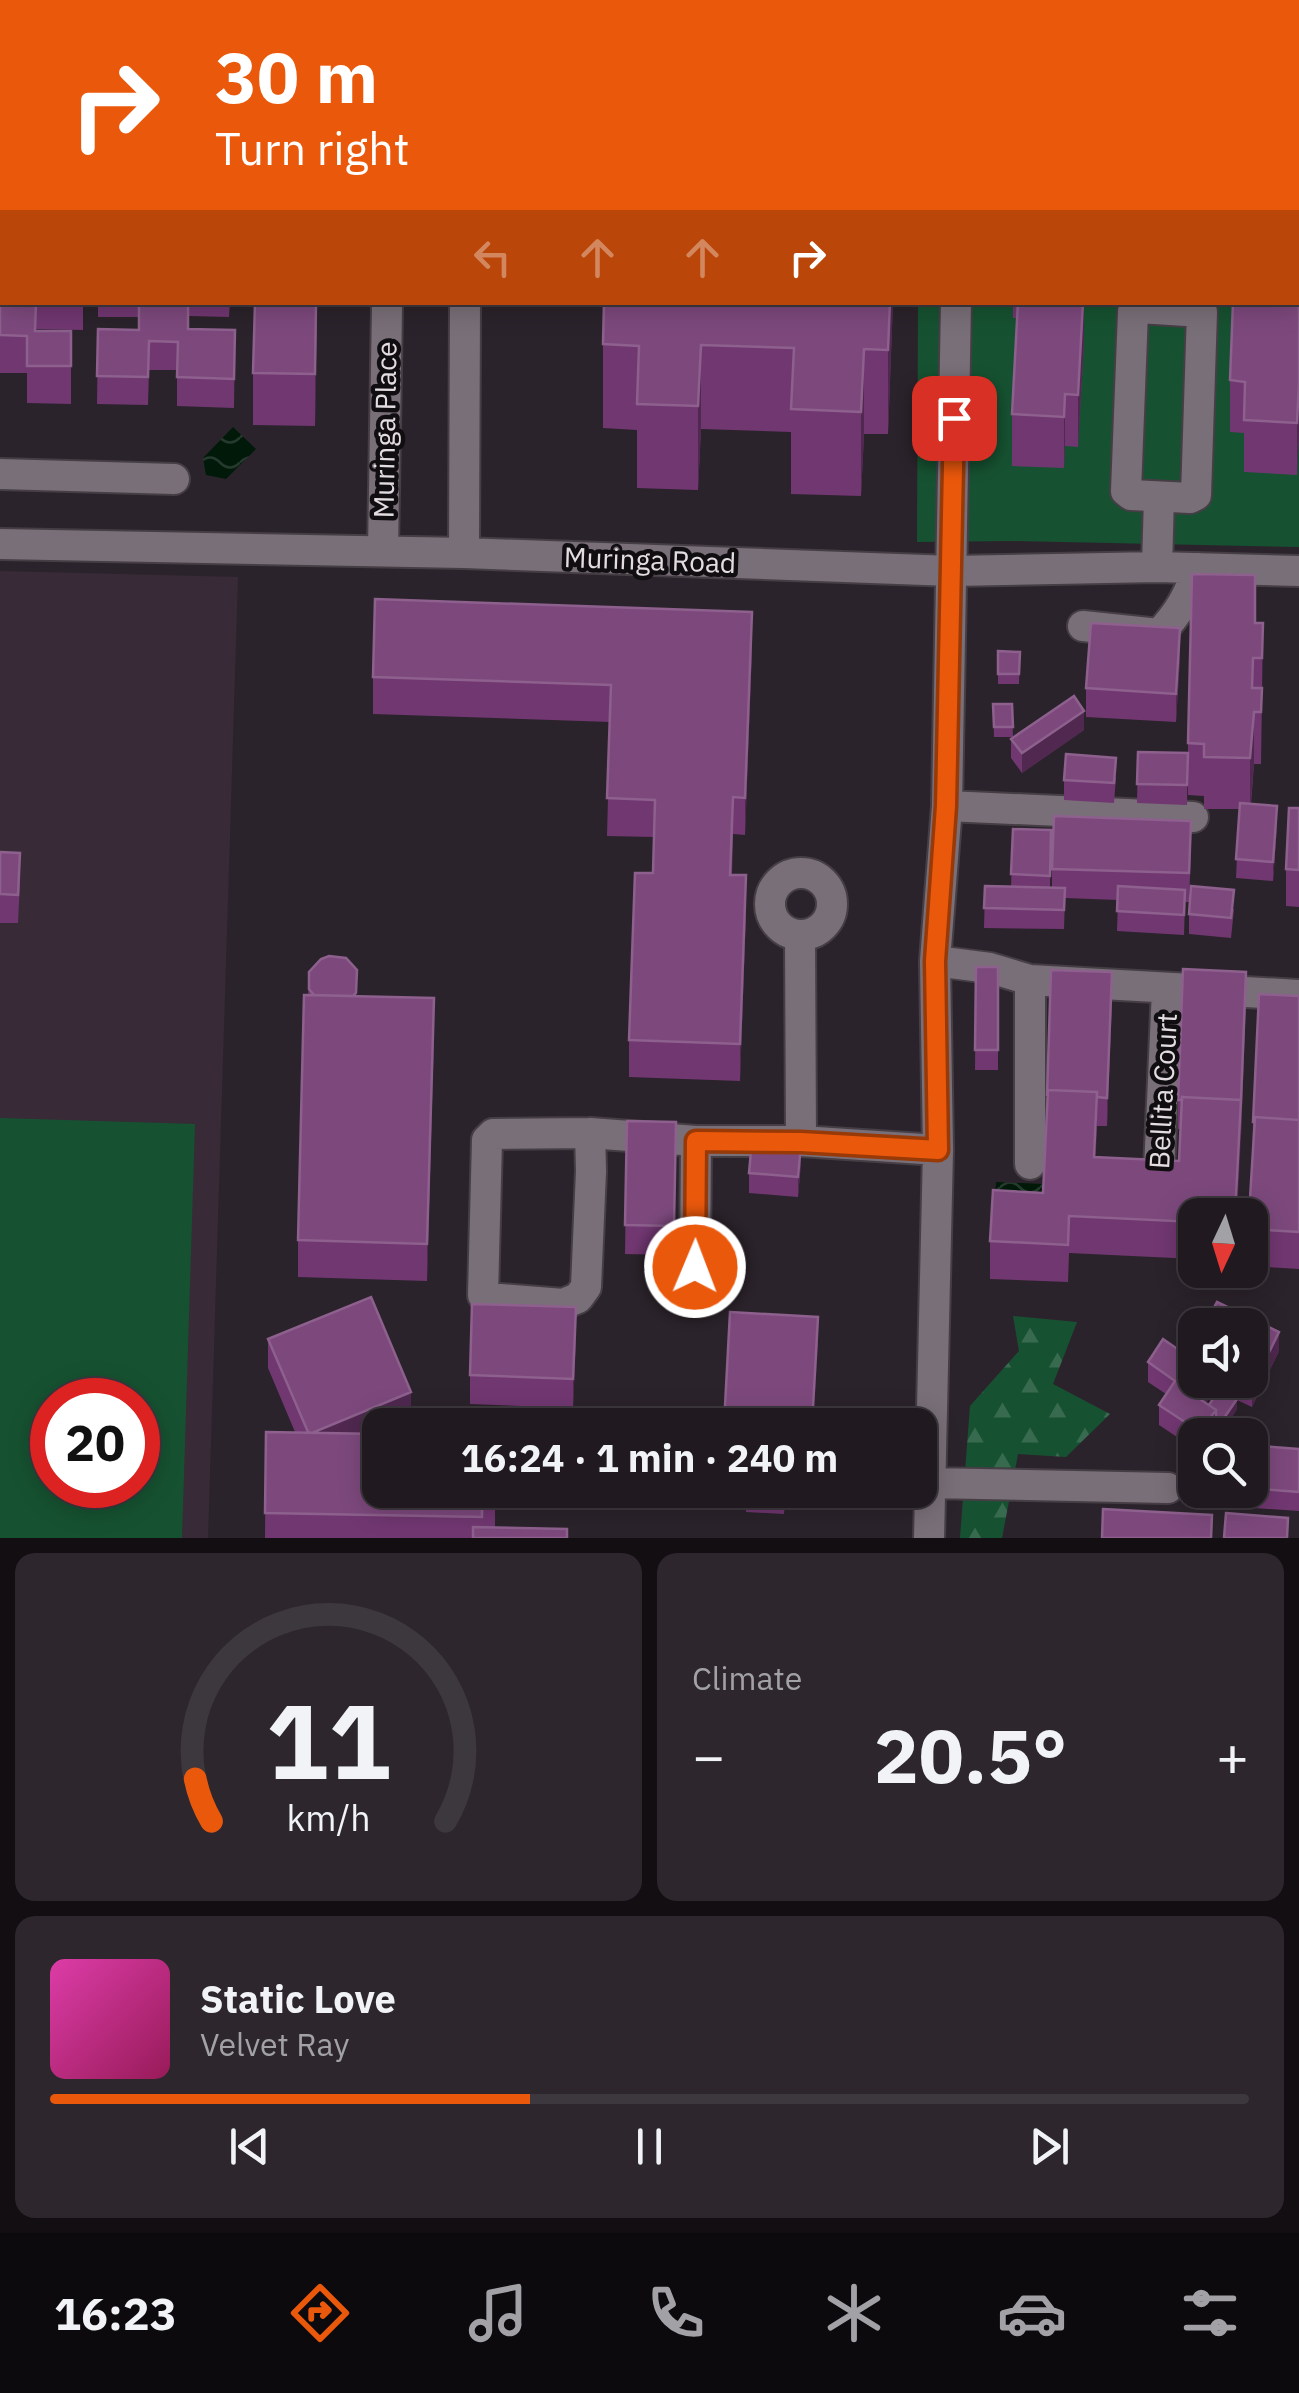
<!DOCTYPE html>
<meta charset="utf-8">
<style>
body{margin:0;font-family:"IBM Plex Sans",sans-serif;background:#2d272d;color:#f1f3f6;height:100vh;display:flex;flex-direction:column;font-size:38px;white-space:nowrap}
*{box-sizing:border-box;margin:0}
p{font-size:32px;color:#a2a1a5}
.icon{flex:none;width:55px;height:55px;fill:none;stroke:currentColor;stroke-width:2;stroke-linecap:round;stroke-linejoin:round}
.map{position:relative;height:1538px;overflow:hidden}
.drawer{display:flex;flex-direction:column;gap:15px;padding:15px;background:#120e12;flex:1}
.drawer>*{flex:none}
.top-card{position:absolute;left:0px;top:0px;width:1300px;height:305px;box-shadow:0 5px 25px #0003,0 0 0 2px #3d383e;background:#ea580c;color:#fff;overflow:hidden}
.needle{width:65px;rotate:184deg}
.fabs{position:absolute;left:1178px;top:1198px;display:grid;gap:20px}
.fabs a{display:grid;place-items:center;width:90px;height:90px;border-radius:20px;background:#201a20;box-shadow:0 5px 25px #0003,0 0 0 2px #3d383e;font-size:50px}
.speed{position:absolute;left:30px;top:1378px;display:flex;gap:20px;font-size:50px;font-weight:700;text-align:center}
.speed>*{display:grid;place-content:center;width:130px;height:130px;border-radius:50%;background:#201a20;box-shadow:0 5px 25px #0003,0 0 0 2px #3d383e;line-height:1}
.speed .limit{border:15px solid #d22;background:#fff;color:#111}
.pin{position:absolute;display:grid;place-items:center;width:85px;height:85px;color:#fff;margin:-42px;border-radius:20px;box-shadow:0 5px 15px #0006}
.me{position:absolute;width:110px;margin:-55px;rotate:1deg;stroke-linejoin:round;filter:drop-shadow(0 0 8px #0008)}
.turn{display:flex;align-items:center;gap:35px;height:210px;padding:0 50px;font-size:45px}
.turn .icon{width:130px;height:130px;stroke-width:2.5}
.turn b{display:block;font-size:70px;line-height:85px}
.lanes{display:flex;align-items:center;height:95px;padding:0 50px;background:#0003;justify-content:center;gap:50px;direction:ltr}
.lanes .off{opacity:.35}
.big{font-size:75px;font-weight:700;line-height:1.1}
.drawer .tile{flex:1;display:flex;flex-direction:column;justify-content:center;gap:15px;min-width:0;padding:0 35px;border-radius:20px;background:#2d272d}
.drawer .dial{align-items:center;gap:0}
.dial svg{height:260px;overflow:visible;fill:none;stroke:#3d383e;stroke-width:7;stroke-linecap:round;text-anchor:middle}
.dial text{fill:#f1f3f6;stroke:none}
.song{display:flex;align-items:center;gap:30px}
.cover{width:120px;height:120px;border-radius:15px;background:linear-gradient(135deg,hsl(320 70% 55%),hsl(330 70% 35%))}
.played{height:10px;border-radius:5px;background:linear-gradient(90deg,#ea580c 40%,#3d383e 40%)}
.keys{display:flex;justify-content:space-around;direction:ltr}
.heat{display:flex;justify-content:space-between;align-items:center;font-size:55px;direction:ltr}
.drawer .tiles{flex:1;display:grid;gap:15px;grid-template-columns:1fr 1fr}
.tile:last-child{grid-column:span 2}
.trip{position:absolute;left:362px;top:1408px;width:575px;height:100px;border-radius:20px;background:#201a20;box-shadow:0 5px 25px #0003,0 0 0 2px #3d383e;font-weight:700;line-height:100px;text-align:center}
.dock{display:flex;height:160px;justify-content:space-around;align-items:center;background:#0d0a0d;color:#a2a1a5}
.dock .icon{width:70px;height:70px}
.dock .on{color:#ea580c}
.dock b{font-size:45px;color:#f1f3f6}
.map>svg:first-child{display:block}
.built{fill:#382b37;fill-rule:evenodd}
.forest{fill:url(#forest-firs)}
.garden{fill:#165231;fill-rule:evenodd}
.water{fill:url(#water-waves)}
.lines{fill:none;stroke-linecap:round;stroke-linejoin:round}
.minor-casing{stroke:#463e45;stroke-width:34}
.minor{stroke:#796f78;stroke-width:30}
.wall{fill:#713771;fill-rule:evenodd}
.shaded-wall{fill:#502850}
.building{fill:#7d497d;stroke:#8d608d;stroke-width:2.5}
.route-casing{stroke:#983908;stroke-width:25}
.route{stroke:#ea580c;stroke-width:18}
.labels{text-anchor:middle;stroke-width:9;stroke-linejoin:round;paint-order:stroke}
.street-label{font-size:28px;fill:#e3dde2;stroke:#110e11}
</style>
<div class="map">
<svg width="1299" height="1538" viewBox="0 0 1299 1538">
<defs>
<pattern id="forest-firs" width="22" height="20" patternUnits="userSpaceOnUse" patternTransform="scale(2.5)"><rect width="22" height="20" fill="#165231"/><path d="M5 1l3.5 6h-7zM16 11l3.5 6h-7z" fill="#386a4f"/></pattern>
<pattern id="water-waves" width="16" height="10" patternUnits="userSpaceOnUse" patternTransform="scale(2.5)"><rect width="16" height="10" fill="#001909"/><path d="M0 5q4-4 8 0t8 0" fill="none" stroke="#253a2d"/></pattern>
</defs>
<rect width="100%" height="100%" fill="#2b232b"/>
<path class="built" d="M0,571l238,6 -30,961h-208zM52,1400h86v85h-86z"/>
<path class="forest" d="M1013,1316l64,6 -24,62 57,30 -44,43 -48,-3 -16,84h-42l10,-132 49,-55z"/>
<path class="garden" d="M0,0h1299v547l-289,-6 -93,1 1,-239 380,-1v-300h-1296v6z
M0,1118l195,6 -13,414h-182zM52,1400h86v85h-86z"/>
<path class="water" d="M233,427l23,22 -30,30 -20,-4 -3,-17z
M996,1182l47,2 -2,36 -47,-3z"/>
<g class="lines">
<g class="minor-casing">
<path id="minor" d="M960,2v-2
M0,165l2,2
M1139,308l63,4 -6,183 -6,3 -59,-3 -5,-4 7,-179z
M0,474l174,5
M0,544l464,9 488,18 205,-4 142,4
M383,551l4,-243
M464,553l1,-251
M1157,567l2,-70
M1083,626l76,8c20,-21 30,-39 39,-66
M947,806l246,11
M770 904a31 31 0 1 1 62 0a31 31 0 1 1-62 0Z
M800,935l1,206
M935,961l55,7 40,12 269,15
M590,1133l1,38 -5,116 -8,11 -15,6 -76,-6 -4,-3 4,-155 6,-6 97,-1 106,8h105l137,9
M1030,1164v-184
M1158,1192l9,-202
M695,1267l1,-126
M930,1483l238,5
M929,1538l9,-388 -3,-189 12,-155 9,-504"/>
</g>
<use href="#minor" class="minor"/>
</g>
<path class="wall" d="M504,0h66v2h-66z
M2,18v64l-2,-2v-59z
M1298,70h1v364l-2,41 -53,-3v-39l-14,-1v-52l68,-78z
M0,234l2,68h81v28l-47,-1v2h35v73l-44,-1v-30h-27z
M98,302h132l-1,15 -40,-1v13l46,1 -1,78 -57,-2v-36h-28l-1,35 -51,-1 1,-75 41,1v-13h-41z
M317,302l-2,124 -62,-1v-52z
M893,302l-5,132h-24l-3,62 -70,-2v-62l-90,-3 -3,61 -61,-2v-58l-34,-2v-84z
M1013,302h71v41l-6,104 -13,-1 -1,22 -52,-2v-52l5,-96h-4z
M1255,623h8l-2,141h-7l-3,40 26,22 -4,55 -37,-3 3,-69h-35v-13l-16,-1v-52z
M752,649l-7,186 -12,-1 -1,41 14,37 -6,169 -111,-4v-37l24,-167 1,-36 -47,-1 3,-114 -237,-8v-37z
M998,651l22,1 -1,32h-21z
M1180,657l-4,65 -90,-5v-29z
M993,704h19l1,33h-19z
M1084,730l-62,43 -11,-15v-19z
M1138,752l50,1 -1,52 -50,-2z
M1116,777l-2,26 -50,-3v-20z
M1299,808v99l-13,-1v-37z
M1013,829l38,1 -1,58h2v-19l139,-19 -2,52h-4l-1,33 -67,-4 1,-31 -53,-2 -1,31 -80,-1 1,-42 26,1z
M0,852l20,30 -2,41h-18z
M1234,909l-3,29 -42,-4v-20z
M976,967h22v103h-23z
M309,972l125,63 -7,246 -129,-4v-37z
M1299,996v273l-49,-3 3,-144z
M1246,1000l-5,137 -46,78v44l-126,-6 -1,29 -78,-3v-38l53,-48 69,-192 -5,125h-10l-2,31 84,4 2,-32h-3v-29z
M627,1121l49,1 -2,133 -49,-1z
M801,1163l-3,34 -49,-4v-20z
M576,1336l-3,72 -103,-4v-29z
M268,1339l143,81 -11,5h-20v8l115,57v37l72,11h-302l1,-106h29l-27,-64z
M1279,1351l-27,56 -15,-7v9l-11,17 7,9 -17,-8 -4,8h-17v14l-36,-24v-20l7,-11 -18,-12v-20l47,18h55zM1213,1388l6,2 -10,15 -3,-2 7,-11z
M1250,1445l49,4v62l-75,-5v-16h26z
M746,1490h40l-2,24 -38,-2z"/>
<path class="shaded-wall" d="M316,302h1l-2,124v-52z
M890,302h3l-5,132v-84z
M1084,302v41l-6,104v-52z
M701,345v84l-3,61v-84z
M864,349v85l-3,62v-84z
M1299,383v51l-2,41v-52z
M1065,394v52l-1,22v-51z
M752,612v37l-7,186v-37z
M1180,628v29l-4,65v-28z
M1084,711v19l-62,43v-20z
M1254,712v52l-4,45v-51z
M1277,806v20l-4,55v-19z
M746,875v37l-6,169v-37z
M1112,972v29l-5,125v-28z
M1246,972l-5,165 -4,78h-2z
M434,998v37l-7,246v-37z
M1097,1092v37l-3,65v-37z
M801,1144v19l-3,34v-20z
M576,1307v29l-3,72v-29z
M818,1317v29l-5,79h-1z
M1279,1332v19l-27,56v-20z
M1208,1380h5v12l-16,25v-20z
M411,1392v28l-11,5h-20v8l-72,1z
M1237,1399v10l-15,22v-10z
M1216,1410v19l-4,6h-12v-3z"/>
<path class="building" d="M276,0h68v2h-68z
M614,0h122v2h-122z
M2,18v35l-2,-2v-30z
M1298,70h1v60h-1z
M1298,144h1v130h-1z
M0,234h2v68h34l-1,29h36v35h-44v-30l-27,-1z
M1298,274h1v109l-2,40 -53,-3 1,-38 -15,-2 3,-78h65z
M139,302h49v27l47,1 -1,49 -57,-2 1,-35 -29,-1 -1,36 -51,-1 1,-47 41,1z
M255,302h61l-1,72 -62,-1z
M604,302h286l-2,48 -24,-1 -3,63 -70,-3 3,-61 -93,-3 -3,61 -61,-2 2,-58 -36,-2z
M1018,302h65l-5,93 -13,-1 -1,23 -52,-3z
M1192,574l63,1v48h8l-1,35h-9l-1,30h10l-1,24h-7l-4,46 -46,-1v-13l-16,-1z
M375,599l377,13 -7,186 -12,-1 -3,78h16l-6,169 -111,-4 6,-167h18l2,-73 -48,-2 4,-113 -238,-8z
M1091,623l89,5 -4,66 -90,-6z
M998,651l22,1 -1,22h-21z
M1074,696l10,15 -62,42 -11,-14z
M993,704h19l1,23h-19z
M1138,752l50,1 -1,32 -50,-1z
M1066,754l50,4 -2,25 -50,-3z
M1240,803l37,3 -4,56 -37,-3z
M1289,808h10v62l-13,-1z
M1054,816l137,5 -2,52 -137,-4z
M1013,829l38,1 -1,46 -39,-2z
M0,852l20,1 -2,42 -18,-1z
M985,886l80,2 -1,22 -80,-2z
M1118,886l67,4 -1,25 -67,-4z
M1191,886l43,4 -3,28 -42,-4z
M329,956l17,2 11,12 -1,23 -3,3 -39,-1 -5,-6v-17l12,-13z
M976,967h22v83h-23z
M1183,969l63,3 -5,128 -59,-3v3h-4z
M1051,970l61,2 -5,126 -10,-1v-5l-49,-2 -1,6z
M1259,994l40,2v124l-44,-3 -1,5h-1z
M304,995l130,3 -7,246 -129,-4z
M1048,1090l49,2 -3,65 85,4 3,-64 59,3 -6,115h-40v7l-126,-6 -1,29 -78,-4 3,-51 50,3z
M1255,1117l44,3v112l-49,-3 -1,-14z
M627,1121l49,1 -2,104 -49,-1z
M752,1140l49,4 -3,33 -49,-4z
M371,1297l40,95 -99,41 -4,-1 -40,-93z
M1217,1302l62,30 -27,55 -15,-7h13v-55h-45z
M472,1304l104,3 -3,72 -103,-4z
M730,1312l88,5 -6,108h-88z
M1163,1339l26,18 6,-11v34h13l-11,17 19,13 -16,22 -41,-27 16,-24 -27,-19z
M1220,1388l17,11 -15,22 -6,-4v-7l-7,-5z
M1221,1422l12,8 -3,5h-18z
M266,1432l114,2v56h115l-1,17h-12v10l-217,-4z
M1250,1445l49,4v43l-49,-4z
M1103,1509l109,6 -1,23h-109z
M1226,1513l62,5 -1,20h-63z
M473,1527l94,2v9h-94z"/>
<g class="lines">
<g class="route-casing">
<path id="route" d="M695,1267l1,-126 105,1 137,8 -3,-189 11,-155 8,-388"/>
</g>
<use href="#route" class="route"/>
</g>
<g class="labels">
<g class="street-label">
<text transform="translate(385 430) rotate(-89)" y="10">Muringa Place</text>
<text transform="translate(650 560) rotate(2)" y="10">Muringa Road</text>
<text transform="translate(1163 1091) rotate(-87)" y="10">Bellita Court</text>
</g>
</g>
</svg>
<div class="fabs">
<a><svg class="needle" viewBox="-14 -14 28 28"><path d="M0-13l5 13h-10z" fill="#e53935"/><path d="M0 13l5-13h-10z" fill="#a2a1a5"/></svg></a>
<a><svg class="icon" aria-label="sound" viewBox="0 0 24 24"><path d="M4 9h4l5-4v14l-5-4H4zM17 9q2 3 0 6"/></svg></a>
<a><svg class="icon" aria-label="search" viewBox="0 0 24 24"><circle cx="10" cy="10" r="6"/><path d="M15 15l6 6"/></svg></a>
</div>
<div class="speed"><div class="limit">20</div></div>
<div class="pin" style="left:954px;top:418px;background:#d93025"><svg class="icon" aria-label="arrive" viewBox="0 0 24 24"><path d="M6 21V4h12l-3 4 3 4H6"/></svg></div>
<svg class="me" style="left:695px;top:1267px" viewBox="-20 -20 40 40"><circle r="17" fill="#ea580c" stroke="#fff" stroke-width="3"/><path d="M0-11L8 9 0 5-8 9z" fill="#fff"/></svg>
<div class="trip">16:24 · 1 min · 240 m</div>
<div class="top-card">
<div class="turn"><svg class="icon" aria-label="right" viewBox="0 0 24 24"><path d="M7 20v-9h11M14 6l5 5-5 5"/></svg><div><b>30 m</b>Turn right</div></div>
<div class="lanes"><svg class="icon off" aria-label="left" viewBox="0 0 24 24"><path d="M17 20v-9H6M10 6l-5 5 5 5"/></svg><svg class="icon off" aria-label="ahead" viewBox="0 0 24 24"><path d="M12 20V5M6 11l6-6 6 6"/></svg><svg class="icon off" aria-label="ahead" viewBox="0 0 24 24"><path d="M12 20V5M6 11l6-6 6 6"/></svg><svg class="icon" aria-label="right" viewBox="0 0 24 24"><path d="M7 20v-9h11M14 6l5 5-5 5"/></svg></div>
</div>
</div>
<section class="drawer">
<div class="tiles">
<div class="tile dial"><svg viewBox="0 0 100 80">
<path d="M14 69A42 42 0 1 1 86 69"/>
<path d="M14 69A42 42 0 0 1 9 56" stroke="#ea580c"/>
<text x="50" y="56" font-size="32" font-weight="700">11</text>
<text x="50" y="72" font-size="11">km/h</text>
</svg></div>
<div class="tile"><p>Climate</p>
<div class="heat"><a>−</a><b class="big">20.5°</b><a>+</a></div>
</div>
<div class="tile">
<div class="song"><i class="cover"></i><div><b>Static Love</b><p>Velvet Ray</p></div></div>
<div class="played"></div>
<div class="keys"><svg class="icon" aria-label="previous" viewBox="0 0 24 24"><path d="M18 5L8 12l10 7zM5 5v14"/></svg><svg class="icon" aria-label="pause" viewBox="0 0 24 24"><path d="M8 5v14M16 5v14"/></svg><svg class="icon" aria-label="next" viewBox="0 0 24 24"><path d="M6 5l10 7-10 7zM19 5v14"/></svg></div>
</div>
</div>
</section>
<nav class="dock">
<b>16:23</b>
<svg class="icon on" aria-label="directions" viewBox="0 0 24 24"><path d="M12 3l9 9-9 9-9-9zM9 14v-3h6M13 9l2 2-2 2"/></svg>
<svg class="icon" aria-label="music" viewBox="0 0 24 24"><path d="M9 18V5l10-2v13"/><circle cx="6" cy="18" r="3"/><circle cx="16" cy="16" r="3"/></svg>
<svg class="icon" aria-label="phone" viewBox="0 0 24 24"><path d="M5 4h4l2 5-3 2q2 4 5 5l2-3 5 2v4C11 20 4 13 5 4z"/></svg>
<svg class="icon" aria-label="climate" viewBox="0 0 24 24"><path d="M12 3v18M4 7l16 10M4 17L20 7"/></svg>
<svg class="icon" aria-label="car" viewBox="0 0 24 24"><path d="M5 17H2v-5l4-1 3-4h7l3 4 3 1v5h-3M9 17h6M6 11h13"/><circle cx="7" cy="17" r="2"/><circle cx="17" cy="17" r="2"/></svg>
<svg class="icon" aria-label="filters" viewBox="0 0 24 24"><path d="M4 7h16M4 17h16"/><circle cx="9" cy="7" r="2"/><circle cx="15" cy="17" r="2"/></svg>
</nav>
